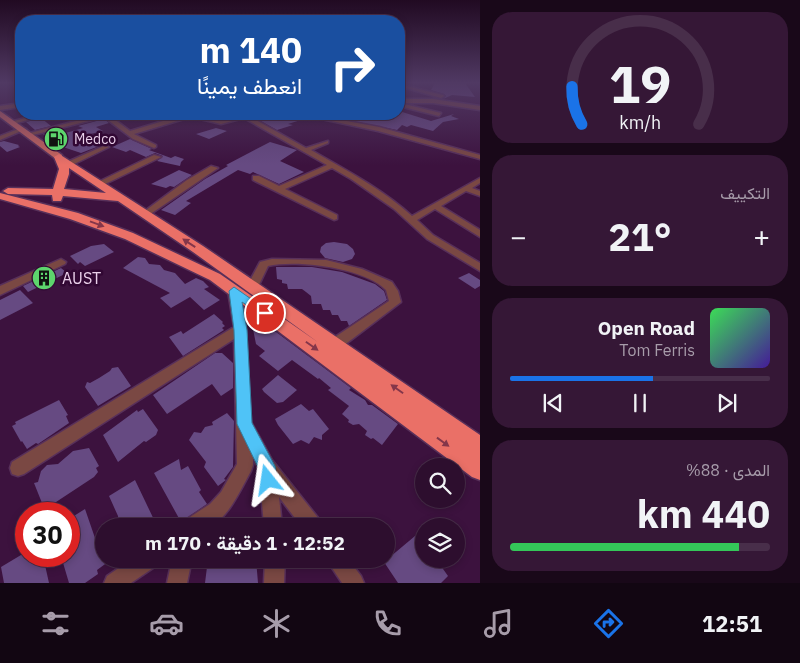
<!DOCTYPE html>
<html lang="ar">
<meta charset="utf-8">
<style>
body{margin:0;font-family:"IBM Plex Sans",Vazirmatn,sans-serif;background:#351736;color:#f1f3f6;direction:rtl;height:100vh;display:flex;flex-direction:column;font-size:19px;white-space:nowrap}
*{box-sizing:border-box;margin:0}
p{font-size:16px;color:#a79caa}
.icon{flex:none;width:28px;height:28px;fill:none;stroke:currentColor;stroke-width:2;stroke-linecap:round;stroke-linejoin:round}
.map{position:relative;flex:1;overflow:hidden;direction:ltr}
.drawer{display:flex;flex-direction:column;gap:12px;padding:12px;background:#190819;width:320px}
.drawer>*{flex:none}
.banner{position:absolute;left:15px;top:15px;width:390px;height:105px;border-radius:20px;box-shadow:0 2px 8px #0003,0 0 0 1px #482e4a;direction:rtl;background:#1a4fa0;color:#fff;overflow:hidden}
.tools{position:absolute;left:415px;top:458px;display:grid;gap:10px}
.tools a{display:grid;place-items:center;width:50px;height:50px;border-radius:50%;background:#2d0e2e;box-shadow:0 2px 8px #0003,0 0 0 1px #482e4a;font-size:25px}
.speed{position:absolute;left:15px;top:502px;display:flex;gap:10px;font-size:25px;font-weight:700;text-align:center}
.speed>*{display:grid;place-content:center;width:65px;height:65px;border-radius:50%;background:#2d0e2e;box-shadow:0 2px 8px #0003,0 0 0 1px #482e4a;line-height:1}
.speed .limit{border:8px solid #d22;background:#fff;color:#111}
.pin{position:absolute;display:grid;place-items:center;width:42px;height:42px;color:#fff;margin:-21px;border:2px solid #fff;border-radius:50%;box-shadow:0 1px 5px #0007}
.me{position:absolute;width:55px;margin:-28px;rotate:345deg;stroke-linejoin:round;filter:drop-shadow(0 0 4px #0008)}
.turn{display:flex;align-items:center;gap:18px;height:105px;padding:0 20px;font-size:22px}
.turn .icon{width:65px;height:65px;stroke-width:2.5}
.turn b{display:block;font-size:35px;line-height:42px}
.big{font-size:38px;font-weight:700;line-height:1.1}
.drawer .widget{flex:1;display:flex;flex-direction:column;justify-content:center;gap:8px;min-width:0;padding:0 18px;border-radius:20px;background:#351736}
.drawer .dial{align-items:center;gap:0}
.dial svg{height:130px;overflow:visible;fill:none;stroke:#482e4a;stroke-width:7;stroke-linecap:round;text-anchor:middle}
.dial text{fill:#f1f3f6;stroke:none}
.song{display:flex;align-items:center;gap:15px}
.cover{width:60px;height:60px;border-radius:8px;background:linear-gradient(135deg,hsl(130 70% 55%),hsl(260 70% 35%))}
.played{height:5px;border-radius:2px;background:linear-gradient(90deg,#1a73e8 55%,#482e4a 55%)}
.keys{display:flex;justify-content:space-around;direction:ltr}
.heat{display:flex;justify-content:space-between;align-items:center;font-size:28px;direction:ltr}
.charge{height:8px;border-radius:4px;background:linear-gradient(90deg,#34c759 88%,#482e4a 0)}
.trip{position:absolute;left:95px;top:518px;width:300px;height:50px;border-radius:25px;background:#2d0e2e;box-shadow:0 2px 8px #0003,0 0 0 1px #482e4a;font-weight:700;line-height:50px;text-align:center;direction:rtl}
.menu{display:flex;height:80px;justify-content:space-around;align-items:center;background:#120612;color:#a79caa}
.menu .icon{width:35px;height:35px}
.menu .selected{color:#1a73e8}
.menu b{font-size:22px;color:#f1f3f6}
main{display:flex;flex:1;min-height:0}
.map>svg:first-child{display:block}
.building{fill:#664a82}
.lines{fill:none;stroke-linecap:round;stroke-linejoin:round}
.minor-casing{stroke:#58305a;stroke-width:3}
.major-casing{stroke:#58305a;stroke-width:3}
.highway-casing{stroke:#58305a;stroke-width:3}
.minor{fill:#7a4843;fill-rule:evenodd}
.major{fill:#ca655d;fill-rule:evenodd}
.highway{fill:#ea7067;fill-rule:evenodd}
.oneway{fill:#84364a}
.route{fill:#4fc3f7;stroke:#337fa1}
.labels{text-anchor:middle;stroke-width:5;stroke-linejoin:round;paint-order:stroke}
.far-poi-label{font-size:14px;fill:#ead0ea;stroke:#310733;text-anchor:start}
.poi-label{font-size:16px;fill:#ead0ea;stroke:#310733;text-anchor:start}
</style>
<main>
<section class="drawer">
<div class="widget dial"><svg viewBox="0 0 100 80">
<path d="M14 69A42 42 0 1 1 86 69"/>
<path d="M14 69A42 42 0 0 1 8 46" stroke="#1a73e8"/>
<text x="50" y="56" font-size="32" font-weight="700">19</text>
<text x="50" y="72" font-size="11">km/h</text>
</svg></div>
<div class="widget"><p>التكييف</p>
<div class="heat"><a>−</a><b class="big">21°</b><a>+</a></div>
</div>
<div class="widget">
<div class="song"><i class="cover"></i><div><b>Open Road</b><p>Tom Ferris</p></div></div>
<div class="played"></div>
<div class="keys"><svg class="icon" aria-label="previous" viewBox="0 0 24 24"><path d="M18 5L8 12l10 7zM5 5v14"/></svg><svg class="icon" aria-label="pause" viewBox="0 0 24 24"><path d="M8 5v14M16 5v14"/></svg><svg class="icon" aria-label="next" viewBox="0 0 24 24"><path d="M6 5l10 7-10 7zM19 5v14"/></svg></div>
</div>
<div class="widget"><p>المدى · 88%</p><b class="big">440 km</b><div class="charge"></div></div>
</section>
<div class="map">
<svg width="480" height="583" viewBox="0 0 480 583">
<rect width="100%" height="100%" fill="#3c123e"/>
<path class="building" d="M435,83h30l10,14 -23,-2 -9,4 3,-3 -2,-2 -13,-4z
M399,111l32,10 23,-7 -3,2 8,3 -16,3 -10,9 -22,-6 -4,2 -5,-2 -5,5 -68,-14v-2h70z
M248,114h43l16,4 -19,6 5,1 -16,5z
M41,118l10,8 -16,4 -9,-8z
M104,119l5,4 -13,4 7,4 -13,3 22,7 -31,12 -24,-8 -14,-11 15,-3 4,3 21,-6 -5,-2z
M216,128l11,3 -18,8 -13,-5z
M130,139l22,10 -3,1 22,8 4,-2 9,3 -3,3 -1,4 -23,-5 6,-5 -8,-3 -9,4 -16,-7 -4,2 -14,-5z
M4,141l15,4 -1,1 2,1 -13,5 -7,-6v-4z
M270,142l27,8 -17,11 24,11 -25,12 -26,-12 -3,2 -12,-4 -52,31 5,2 -16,12 -14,-5 44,-31 23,-13 -2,-1z
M179,170l13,5 -18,12 -4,-1 -4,2 -15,-4z
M334,242l13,2 6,5 2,5 -3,5 -9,3 -18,-4 -5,-6 1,-5 5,-4z
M104,244l10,8 -29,14 -5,-4 -2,2 -8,-8 21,-10z
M138,257l7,1 4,6 11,1 4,5 11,3 10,11 11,-6 7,3 6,6 -5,2 16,11 -16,10 -14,-13 -19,11 -11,-10 10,-5 -47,-25z
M276,267h36l30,5 33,12 9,7 3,9 -38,26 -2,-5h-6l-3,-6h-6l-2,-5h-7l-2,-6h-9l-1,-8 -5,-4 -4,-3h-14l-1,-5 -5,-1v-3l-5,-1z
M61,268l6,5 -39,19 -5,-6z
M469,273l11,7v6l-5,3 -17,-11z
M20,290l13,13 -33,17v-20z
M214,314l9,8 -1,1 3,3 -3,2 2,2 -41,26 -14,-19 12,-6 2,3z
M254,320h6l91,68 -2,2 16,10 3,5h4l26,19 -16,21 -9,-7 -2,1 -6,-4 2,-4 -8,-7 -6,1 -5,-3 1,-2 -7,-6 7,-8 -21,-16 3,-2 -12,-10 -1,1 -26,-19 -14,11 -19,-15 6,-5 -9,-7 -4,-20z
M215,353h7l11,10v25l-12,8 -9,-12 -45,30 -14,-19z
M118,367l13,19 -33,20 -13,-19 2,-5 3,1 9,-5 11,-7 2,-3z
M278,375l19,15 -14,12 -6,1 -13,-11 -2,-3z
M59,400l9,15 -2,1 3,7 -31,21 -2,-1 -9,6 -5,-8 -1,1 -9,-16 4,-2 -1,-2z
M301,404l8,7 4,-2 16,20 -7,6v5l-8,-3 -5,7 -8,-4 -8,4 -15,-19 -3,-6z
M143,409l15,21 -2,5 -10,7 -2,-1 -26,21 -15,-27 34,-25 1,2z
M227,413l7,8 -1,46 -9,12 2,1 -8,6 -14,-19 2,-5 -17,-22 5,-8 7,1 4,-6 8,-2 -1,-3z
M89,448l10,18 -3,2 2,4 -4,5 -41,27 -2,-2 -4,3v-3l-5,1 -8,-20 4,-1 3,-11 6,-6 11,-1 15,-13z
M179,459l2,11 7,-4 13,24 -2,2 8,12 -26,18 -27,-49z
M135,480l22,46h-38l-1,-10 -9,-20z
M85,509l10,29 4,1 5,13v7h8l-15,11 1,4 -13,9h-16l-8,-27h8v-37z
M415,536l9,9v14h12l12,17 -7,7h-43l-14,-21z
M26,552v4h17l6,27h-45l-3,-16z
M208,559h48l2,24h-53z"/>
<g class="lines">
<g class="minor-casing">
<path id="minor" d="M399,84l44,11 1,1 -3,2 -42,-12z
M399,99h34l47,7v4l-47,-7h-33l41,10 -2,3 -40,-10z
M21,103v4l-21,3v-4z
M41,114h9l-37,10 -3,-2z
M103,114h11l-4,2 20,15 53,-16 13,-1 25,6 18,-5 -1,-1h7l61,34 22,-7v2l-17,7c35,20 71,39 101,66l68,-38v5l-8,5 8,3v5l-14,-5 -25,15 39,24v7l-45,-28 -18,11 16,15 47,28v8l-53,-32 -33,-30 -43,-30 -19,-11 -47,21 52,26v4l-3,1 -81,-40v-4h6l20,10 48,-21 -83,-47 -23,6 -25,-6 -12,1 -50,15 22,11v2l-2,1 -21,-9 -29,-22 -75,19 -3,-2z
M298,114h11l70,13 101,28v4l-102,-28z
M21,128l5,1 -26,11v-4z
M104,146l5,1 -37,18 -7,-2z
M154,155l7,2 -58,28 -7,-2z
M211,166l7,2 -69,47h-6l-1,-2 45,-33z
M61,259l5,3 -1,2 -65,31v-9z
M272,259l54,1 36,9 30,13 6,9 3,11 -62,47 -5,1 -5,-1 -1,-4 1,-4 60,-40 -3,-11c-21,-22 -89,-31 -118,-24l-12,25h-8l-2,-3 14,-26z
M234,287l6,4 6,38 5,93 21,38 47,59 2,7h-20l-22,-29 3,29h-18l-5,-57 -6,-11v7l-2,6c-9,16 -24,50 -42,55 -7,2 -17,0 -24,0l2,-7 23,-15 11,-12 16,-28 -3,-125 -210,135 -6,2 -6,-2 -2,-6 2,-6 222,-135 -6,-36z
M132,559h27l-3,7 -25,17h-27l3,-7z
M172,559h20l-5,24h-20z
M265,559h20l-1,24h-20z
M326,559h22l13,17 3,7h-22z"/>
</g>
<g class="major-casing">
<path id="major" d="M0,111l62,44v4h-6l-56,-42z"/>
</g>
<g class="highway-casing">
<path id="highway" d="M59,154l144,92 277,189v45l-8,-3 -262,-197 -85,-41 -55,-20 -70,-20v-6l78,20 55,20 87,41 99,69 -126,-91 -75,-51 -55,-5 -2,5h-8l-1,-6 -44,-1 -5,-3 5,-3 45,1 6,-20 -5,-12zM69,168l37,25 -42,-4 5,-15z"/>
</g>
<use href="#minor" class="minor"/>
<use href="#major" class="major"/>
<use href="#highway" class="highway"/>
</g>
<defs><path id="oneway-solid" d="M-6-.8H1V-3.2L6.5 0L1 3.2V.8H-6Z" transform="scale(1.25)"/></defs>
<g class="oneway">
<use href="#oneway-solid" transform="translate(97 224) rotate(20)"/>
<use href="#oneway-solid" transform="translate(189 243) rotate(-147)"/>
<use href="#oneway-solid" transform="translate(312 346) rotate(35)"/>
<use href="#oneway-solid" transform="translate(397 389) rotate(-145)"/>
<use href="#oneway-solid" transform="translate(443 442) rotate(36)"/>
</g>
<linearGradient id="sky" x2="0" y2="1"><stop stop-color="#210a22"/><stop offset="0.5" stop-color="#503963"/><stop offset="1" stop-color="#503963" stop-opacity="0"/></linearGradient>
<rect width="480" height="165" fill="url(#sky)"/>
<path class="route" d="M234,287l37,26 -6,4 -23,-15 5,28 5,93 23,43 2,14 -3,6 -6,3 -6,-3 -4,-19 -21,-43 -3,-94 -5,-39z"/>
<defs>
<g id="fuel-disc" transform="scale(1.25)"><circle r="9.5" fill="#5dd56d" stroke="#310733"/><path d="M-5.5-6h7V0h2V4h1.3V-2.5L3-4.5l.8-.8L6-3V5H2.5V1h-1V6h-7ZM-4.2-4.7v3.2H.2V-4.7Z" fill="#111"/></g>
<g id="building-disc" transform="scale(1.25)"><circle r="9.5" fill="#5dd56d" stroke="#310733"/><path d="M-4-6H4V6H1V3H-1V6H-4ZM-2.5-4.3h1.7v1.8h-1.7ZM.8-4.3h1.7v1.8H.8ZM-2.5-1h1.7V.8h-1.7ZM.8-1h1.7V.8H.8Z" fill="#111"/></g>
</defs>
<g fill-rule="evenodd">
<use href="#fuel-disc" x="56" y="139"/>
<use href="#building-disc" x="44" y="278"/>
</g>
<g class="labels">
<g class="far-poi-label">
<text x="74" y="144">Medco</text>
</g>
<g class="poi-label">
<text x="62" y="284">AUST</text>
</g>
</g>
</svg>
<div class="tools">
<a><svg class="icon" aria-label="search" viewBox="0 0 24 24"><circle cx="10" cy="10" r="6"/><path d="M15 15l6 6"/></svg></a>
<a><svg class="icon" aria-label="layers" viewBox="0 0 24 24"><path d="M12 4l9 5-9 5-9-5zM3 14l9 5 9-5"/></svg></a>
</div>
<div class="speed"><div class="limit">30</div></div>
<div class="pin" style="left:265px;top:313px;background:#d93025"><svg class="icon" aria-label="arrive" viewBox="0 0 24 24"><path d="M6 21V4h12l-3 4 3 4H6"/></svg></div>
<svg class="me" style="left:268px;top:480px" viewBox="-20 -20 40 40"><path d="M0-17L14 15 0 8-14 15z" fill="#4fc3f7" stroke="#fff" stroke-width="4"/></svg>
<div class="trip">12:52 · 1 دقيقة · 170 m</div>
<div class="banner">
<div class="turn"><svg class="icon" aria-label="right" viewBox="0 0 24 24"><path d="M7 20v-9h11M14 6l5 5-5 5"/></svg><div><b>140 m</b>انعطف يمينًا</div></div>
</div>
</div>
</main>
<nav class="menu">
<b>12:51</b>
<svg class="icon selected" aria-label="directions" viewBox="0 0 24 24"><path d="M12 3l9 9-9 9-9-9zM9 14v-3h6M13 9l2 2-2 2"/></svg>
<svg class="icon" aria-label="music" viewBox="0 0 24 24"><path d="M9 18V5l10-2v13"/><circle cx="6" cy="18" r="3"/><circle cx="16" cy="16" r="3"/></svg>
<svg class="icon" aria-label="phone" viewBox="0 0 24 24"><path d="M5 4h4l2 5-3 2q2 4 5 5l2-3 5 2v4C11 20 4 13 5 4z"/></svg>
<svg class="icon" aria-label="climate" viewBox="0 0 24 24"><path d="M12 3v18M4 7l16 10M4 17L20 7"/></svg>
<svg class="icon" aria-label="car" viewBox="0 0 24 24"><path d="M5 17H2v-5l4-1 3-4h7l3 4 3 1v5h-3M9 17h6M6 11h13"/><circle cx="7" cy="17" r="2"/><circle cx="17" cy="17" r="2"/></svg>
<svg class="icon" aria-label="filters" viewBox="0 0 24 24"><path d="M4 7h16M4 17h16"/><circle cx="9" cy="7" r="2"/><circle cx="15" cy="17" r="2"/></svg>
</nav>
